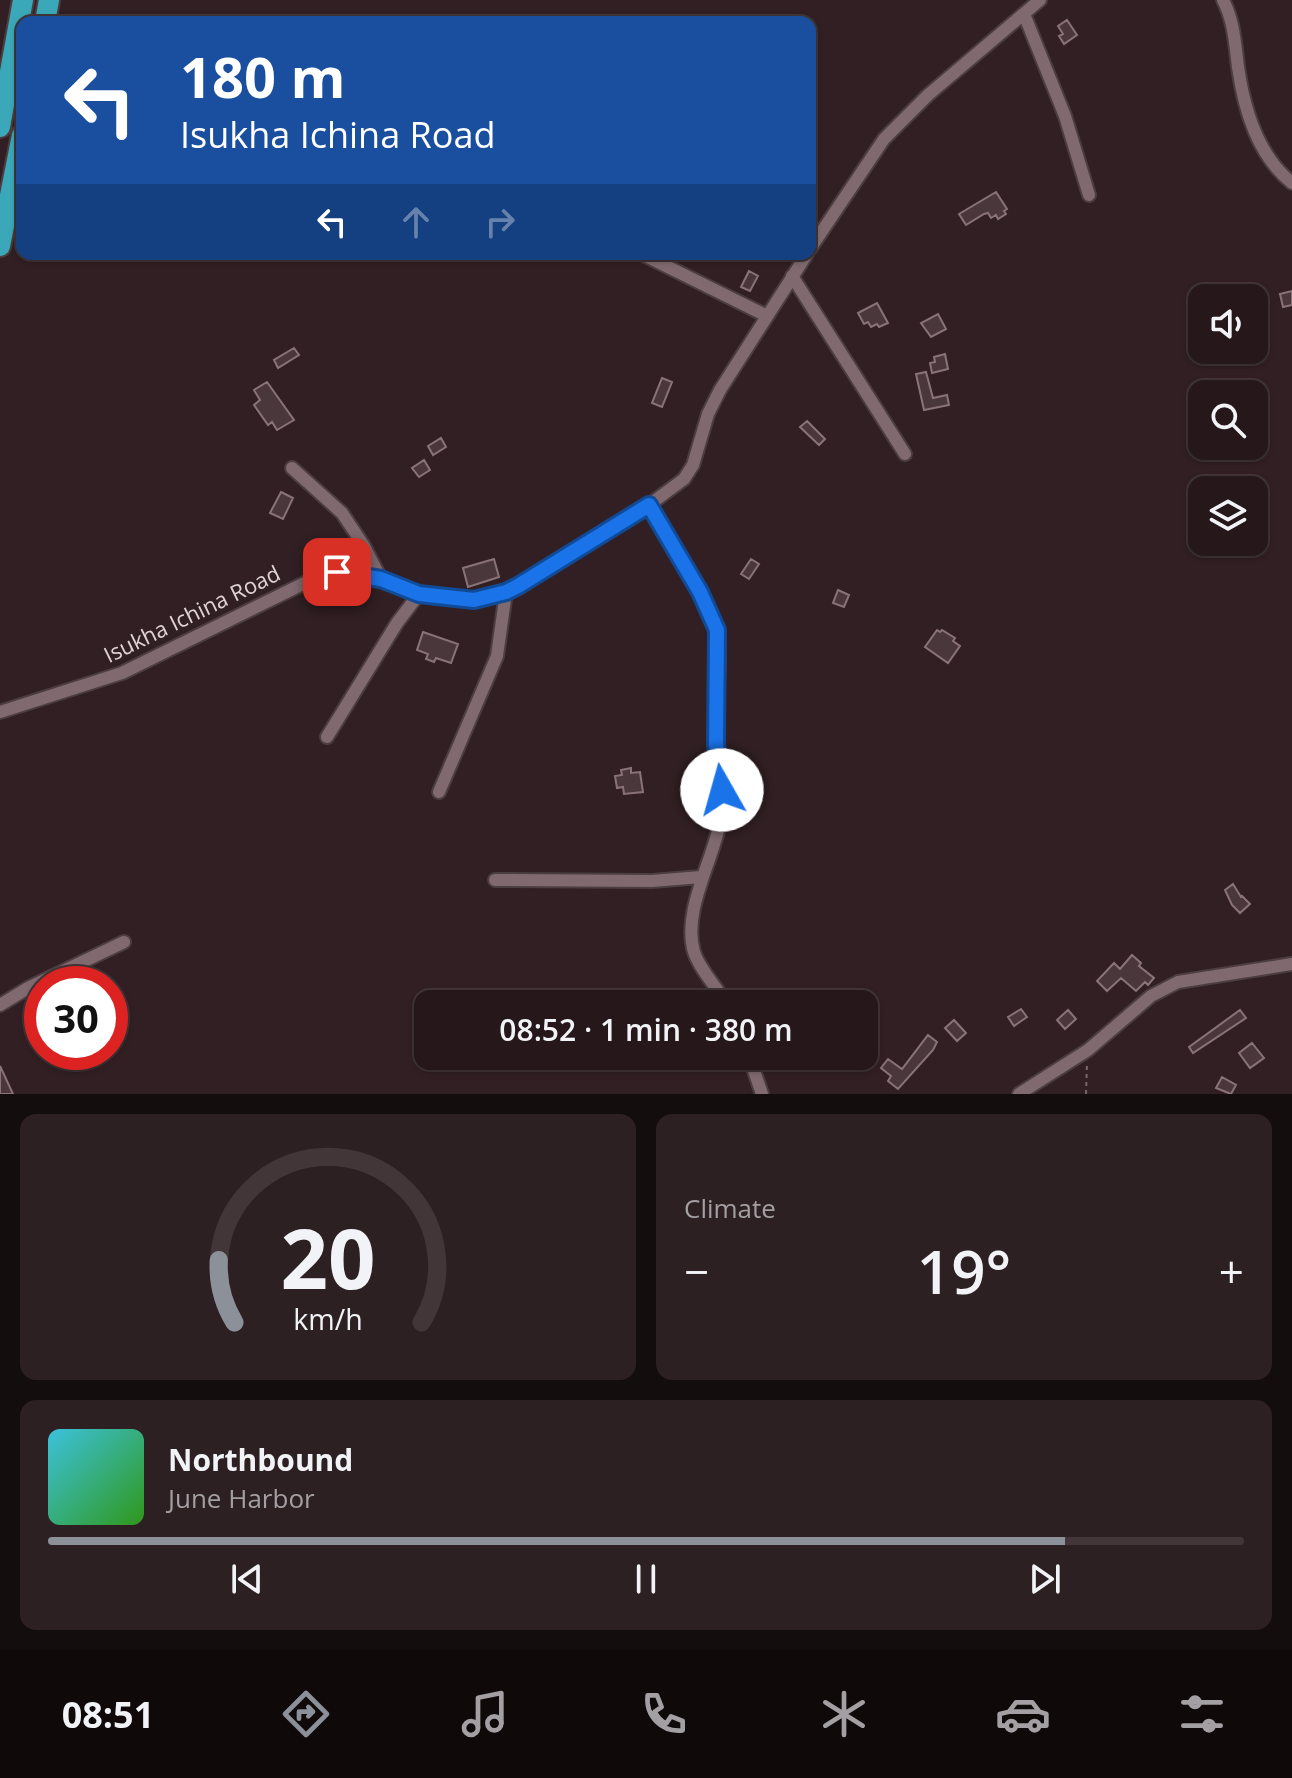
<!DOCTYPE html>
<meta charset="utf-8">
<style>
body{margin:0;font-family:"Open Sans",sans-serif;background:#2d2023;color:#f1f3f6;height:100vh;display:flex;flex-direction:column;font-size:30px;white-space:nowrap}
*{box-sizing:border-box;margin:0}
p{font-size:26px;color:#a39fa2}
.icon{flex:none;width:44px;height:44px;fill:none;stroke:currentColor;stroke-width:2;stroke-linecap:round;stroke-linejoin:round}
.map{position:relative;height:1094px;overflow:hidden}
.sheet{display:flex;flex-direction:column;gap:20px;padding:20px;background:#140d0e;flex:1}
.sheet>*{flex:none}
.guide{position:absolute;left:16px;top:16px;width:800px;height:244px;border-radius:16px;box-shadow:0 2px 6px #0004,0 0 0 2px #423639;background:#1a4fa0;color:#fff;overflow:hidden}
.fabs{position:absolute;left:1188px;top:284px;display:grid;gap:16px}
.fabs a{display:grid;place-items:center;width:80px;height:80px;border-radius:16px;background:#25171a;box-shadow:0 2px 6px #0004,0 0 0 2px #423639;font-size:40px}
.speed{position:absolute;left:24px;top:966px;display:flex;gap:16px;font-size:40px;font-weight:700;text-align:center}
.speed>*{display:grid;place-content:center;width:104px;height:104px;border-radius:50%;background:#25171a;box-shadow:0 2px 6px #0004,0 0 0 2px #423639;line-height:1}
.speed .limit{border:12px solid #d22;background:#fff;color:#111}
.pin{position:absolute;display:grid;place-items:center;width:68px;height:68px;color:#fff;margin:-34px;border-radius:16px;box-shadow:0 4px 12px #0006}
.me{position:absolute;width:88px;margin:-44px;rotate:353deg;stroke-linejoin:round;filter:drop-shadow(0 0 6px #0008)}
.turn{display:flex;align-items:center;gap:28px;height:168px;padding:0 32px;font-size:36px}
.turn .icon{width:104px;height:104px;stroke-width:2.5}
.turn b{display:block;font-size:56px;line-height:68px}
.lanes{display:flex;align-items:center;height:76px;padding:0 32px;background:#0003;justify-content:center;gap:40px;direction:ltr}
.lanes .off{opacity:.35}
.big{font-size:60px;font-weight:600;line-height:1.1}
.sheet .widget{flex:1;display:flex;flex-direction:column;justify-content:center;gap:12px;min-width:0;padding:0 28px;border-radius:16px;background:#2d2023}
.sheet .dial{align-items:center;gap:0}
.dial svg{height:208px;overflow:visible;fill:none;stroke:#423639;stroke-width:7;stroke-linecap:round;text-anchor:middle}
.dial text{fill:#f1f3f6;stroke:none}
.song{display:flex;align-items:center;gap:24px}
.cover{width:96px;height:96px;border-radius:12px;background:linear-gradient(135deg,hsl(190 70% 55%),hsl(110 70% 35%))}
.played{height:8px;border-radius:4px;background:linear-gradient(90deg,#8c9099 85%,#423639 85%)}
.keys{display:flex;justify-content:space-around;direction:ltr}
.heat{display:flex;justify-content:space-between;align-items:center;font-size:44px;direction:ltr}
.sheet .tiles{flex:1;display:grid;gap:20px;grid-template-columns:1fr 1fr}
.widget:last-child{grid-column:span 2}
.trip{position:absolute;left:414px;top:990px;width:464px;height:80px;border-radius:16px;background:#25171a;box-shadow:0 2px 6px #0004,0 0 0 2px #423639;font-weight:600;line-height:80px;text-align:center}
.menu{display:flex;height:128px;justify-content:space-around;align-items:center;background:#0f090a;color:#a39fa2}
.menu .icon{width:56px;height:56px}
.menu .active{color:#8c9099}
.menu b{font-size:36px;color:#f1f3f6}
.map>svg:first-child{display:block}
.building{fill:#4a373b;stroke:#8a7378;stroke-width:2}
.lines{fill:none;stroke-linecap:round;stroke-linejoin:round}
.minor-casing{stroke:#4c3d41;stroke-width:16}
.trunk-casing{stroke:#4c3d41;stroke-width:24}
.path{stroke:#78686b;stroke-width:2;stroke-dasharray:4 4;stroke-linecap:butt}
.minor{stroke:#806a6f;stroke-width:12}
.trunk{stroke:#3aa8b8;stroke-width:20}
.route-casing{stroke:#114b97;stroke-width:20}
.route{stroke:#1a73e8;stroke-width:14}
.labels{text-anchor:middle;stroke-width:8;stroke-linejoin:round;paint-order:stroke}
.street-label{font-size:22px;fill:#e0d3d5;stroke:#311f23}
</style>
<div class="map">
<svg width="1292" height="1094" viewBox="0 0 1292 1094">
<rect width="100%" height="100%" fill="#311f23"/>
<path class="building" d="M1067,20l10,15 -13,9 -5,-8 4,-2 -5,-8z
M996,192l11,17 -3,2 2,3 -8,5 -2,-4 -5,3 -3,-5 -4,1 -18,11 -7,-11z
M749,271l9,5 -8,15 -9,-4z
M1292,291v14l-9,2 -3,-13z
M877,303l11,20 -9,4 -2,-3 -6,3 -3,-5 -4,2 -6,-11z
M938,314l8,15 -15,8 -10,-14z
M294,348l5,7 -21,13 -4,-8z
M945,354l3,15 -16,4 -2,-10 5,-1 -1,-5z
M926,372l7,26 14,-3 2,10 -25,5 -8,-36z
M662,378l10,4 -10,25 -10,-4z
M267,382l27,38 -17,10 -5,-8 -4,3 -14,-20 6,-5 -6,-10z
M807,421l18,18 -6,6 -19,-18z
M441,438l5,9 -13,8 -5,-9z
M424,460l6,10 -11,7 -7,-9z
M281,492l12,6 -10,21 -13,-6z
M494,559l5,18 -31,10 -5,-19z
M751,559l8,5 -10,15 -8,-5z
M838,590l11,5 -5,12 -11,-4z
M937,630l3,2 2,-2 13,8 -2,3 7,5 -12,17 -23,-16z
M423,632l35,12 -7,19 -15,-5 -2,4 -8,-3 2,-5 -11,-4z
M631,768v5l9,-1 3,20 -19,2 -1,-7 -6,1 -2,-12 7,-1 -1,-5z
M1233,884l8,13 1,-1 8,8 -10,9 -8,-8 -7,-15z
M1132,955l9,8 -2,3 15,12 -6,7 -3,-3 -9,9 -15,-13 -14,13 -10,-10 17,-18 6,6z
M1021,1009l6,8 -13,9 -6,-9z
M1068,1010l8,9 -11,10 -8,-9z
M1240,1010l6,8 -53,35 -4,-6z
M954,1020l12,13 -9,8 -12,-13z
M928,1035l9,7 -4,8 -35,39 -10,-8 3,-5 -10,-8 7,-9 14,10z
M1252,1043l12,15 -14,10 -11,-15z
M0,1066l13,28h-13z
M1222,1077l14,8 -5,9 -15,-6z"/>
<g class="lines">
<g class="minor-casing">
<path id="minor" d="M1223,0c11,21 12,43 15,67 6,42 19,88 54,116
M1024,14l41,102 24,79
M810,249l74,-110 44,-44 112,-95
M642,254l125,62
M792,276l113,178
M292,468l50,45 22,33 17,33
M649,505c12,21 24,42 36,63 11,18 26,38 31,60 7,30 -2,82 0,115 1,27 8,52 4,79 -7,39 -38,89 -26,130 6,19 23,34 32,52
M0,712l122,-39 199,-98c39,-9 62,10 98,19 33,7 69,8 99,-8l131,-81 35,-26 9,-14 15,-51 12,-24 87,-136
M327,737l70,-114 22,-29
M439,792l58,-136 9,-64
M495,880l157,1 49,-4
M0,1005l28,-17 96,-46
M749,1056l13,38
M1019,1094l69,-44 63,-54 27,-14 114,-18"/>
</g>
<g class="trunk-casing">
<path id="trunk" d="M45,22l4,-22
M0,127l23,-127
M0,246l22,-111"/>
</g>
<path class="path" d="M1086,1094l1,-31"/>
<use href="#minor" class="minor"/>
<use href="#trunk" class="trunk"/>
</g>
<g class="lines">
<g class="route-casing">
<path id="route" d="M337,572l44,7 38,15 55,6 32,-8 12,-6 131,-81 51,87 17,38 -1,114 6,46"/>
</g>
<use href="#route" class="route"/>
</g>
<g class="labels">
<g class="street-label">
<text transform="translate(192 614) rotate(-26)" y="8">Isukha Ichina Road</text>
</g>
</g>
</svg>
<div class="fabs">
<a><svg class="icon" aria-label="sound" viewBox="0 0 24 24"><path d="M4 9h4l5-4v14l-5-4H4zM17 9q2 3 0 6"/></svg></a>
<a><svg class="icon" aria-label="search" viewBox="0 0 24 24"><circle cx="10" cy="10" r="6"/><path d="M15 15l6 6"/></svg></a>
<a><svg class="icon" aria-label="layers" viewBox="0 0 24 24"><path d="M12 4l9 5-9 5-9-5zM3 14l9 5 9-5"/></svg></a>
</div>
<div class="speed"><div class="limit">30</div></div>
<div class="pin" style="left:337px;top:572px;background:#d93025"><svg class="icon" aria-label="arrive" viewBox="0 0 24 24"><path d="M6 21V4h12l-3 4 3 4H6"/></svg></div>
<svg class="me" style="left:722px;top:790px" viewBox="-20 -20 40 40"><circle r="19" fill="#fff"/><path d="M0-13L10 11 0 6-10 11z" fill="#1a73e8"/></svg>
<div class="trip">08:52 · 1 min · 380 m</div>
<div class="guide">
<div class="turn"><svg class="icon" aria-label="left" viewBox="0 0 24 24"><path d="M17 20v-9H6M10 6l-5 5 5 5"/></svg><div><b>180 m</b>Isukha Ichina Road</div></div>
<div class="lanes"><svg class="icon" aria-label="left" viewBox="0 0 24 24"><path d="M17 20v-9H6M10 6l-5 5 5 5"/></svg><svg class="icon off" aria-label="ahead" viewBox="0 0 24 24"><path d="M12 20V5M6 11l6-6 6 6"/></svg><svg class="icon off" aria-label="right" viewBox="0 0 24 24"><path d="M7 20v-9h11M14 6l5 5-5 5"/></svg></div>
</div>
</div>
<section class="sheet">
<div class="tiles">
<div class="widget dial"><svg viewBox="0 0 100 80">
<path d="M14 69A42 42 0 1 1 86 69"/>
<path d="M14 69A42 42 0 0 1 8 45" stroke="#8c9099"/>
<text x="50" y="56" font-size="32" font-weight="700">20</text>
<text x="50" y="72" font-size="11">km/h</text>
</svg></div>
<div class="widget"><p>Climate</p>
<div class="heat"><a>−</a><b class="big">19°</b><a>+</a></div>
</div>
<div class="widget">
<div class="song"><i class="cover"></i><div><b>Northbound</b><p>June Harbor</p></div></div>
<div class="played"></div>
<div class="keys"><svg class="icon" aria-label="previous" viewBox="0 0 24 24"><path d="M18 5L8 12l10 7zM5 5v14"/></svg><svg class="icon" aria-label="pause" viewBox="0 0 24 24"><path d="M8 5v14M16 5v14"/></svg><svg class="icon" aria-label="next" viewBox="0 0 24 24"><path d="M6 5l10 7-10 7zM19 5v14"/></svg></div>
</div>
</div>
</section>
<nav class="menu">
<b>08:51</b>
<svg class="icon active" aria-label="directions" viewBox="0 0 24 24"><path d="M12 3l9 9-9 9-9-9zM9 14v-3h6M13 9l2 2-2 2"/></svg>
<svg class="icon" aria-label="music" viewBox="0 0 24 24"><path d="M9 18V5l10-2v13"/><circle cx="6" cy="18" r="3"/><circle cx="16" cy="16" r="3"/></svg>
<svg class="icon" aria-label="phone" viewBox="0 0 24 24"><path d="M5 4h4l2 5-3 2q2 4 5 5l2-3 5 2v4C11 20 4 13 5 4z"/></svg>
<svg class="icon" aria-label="climate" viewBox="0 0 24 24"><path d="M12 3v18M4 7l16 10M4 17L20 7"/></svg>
<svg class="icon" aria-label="car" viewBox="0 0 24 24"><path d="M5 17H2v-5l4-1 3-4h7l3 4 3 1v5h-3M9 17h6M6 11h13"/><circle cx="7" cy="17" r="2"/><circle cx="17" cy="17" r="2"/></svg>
<svg class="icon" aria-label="filters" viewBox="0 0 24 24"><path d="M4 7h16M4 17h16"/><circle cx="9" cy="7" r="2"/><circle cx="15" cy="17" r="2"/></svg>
</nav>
